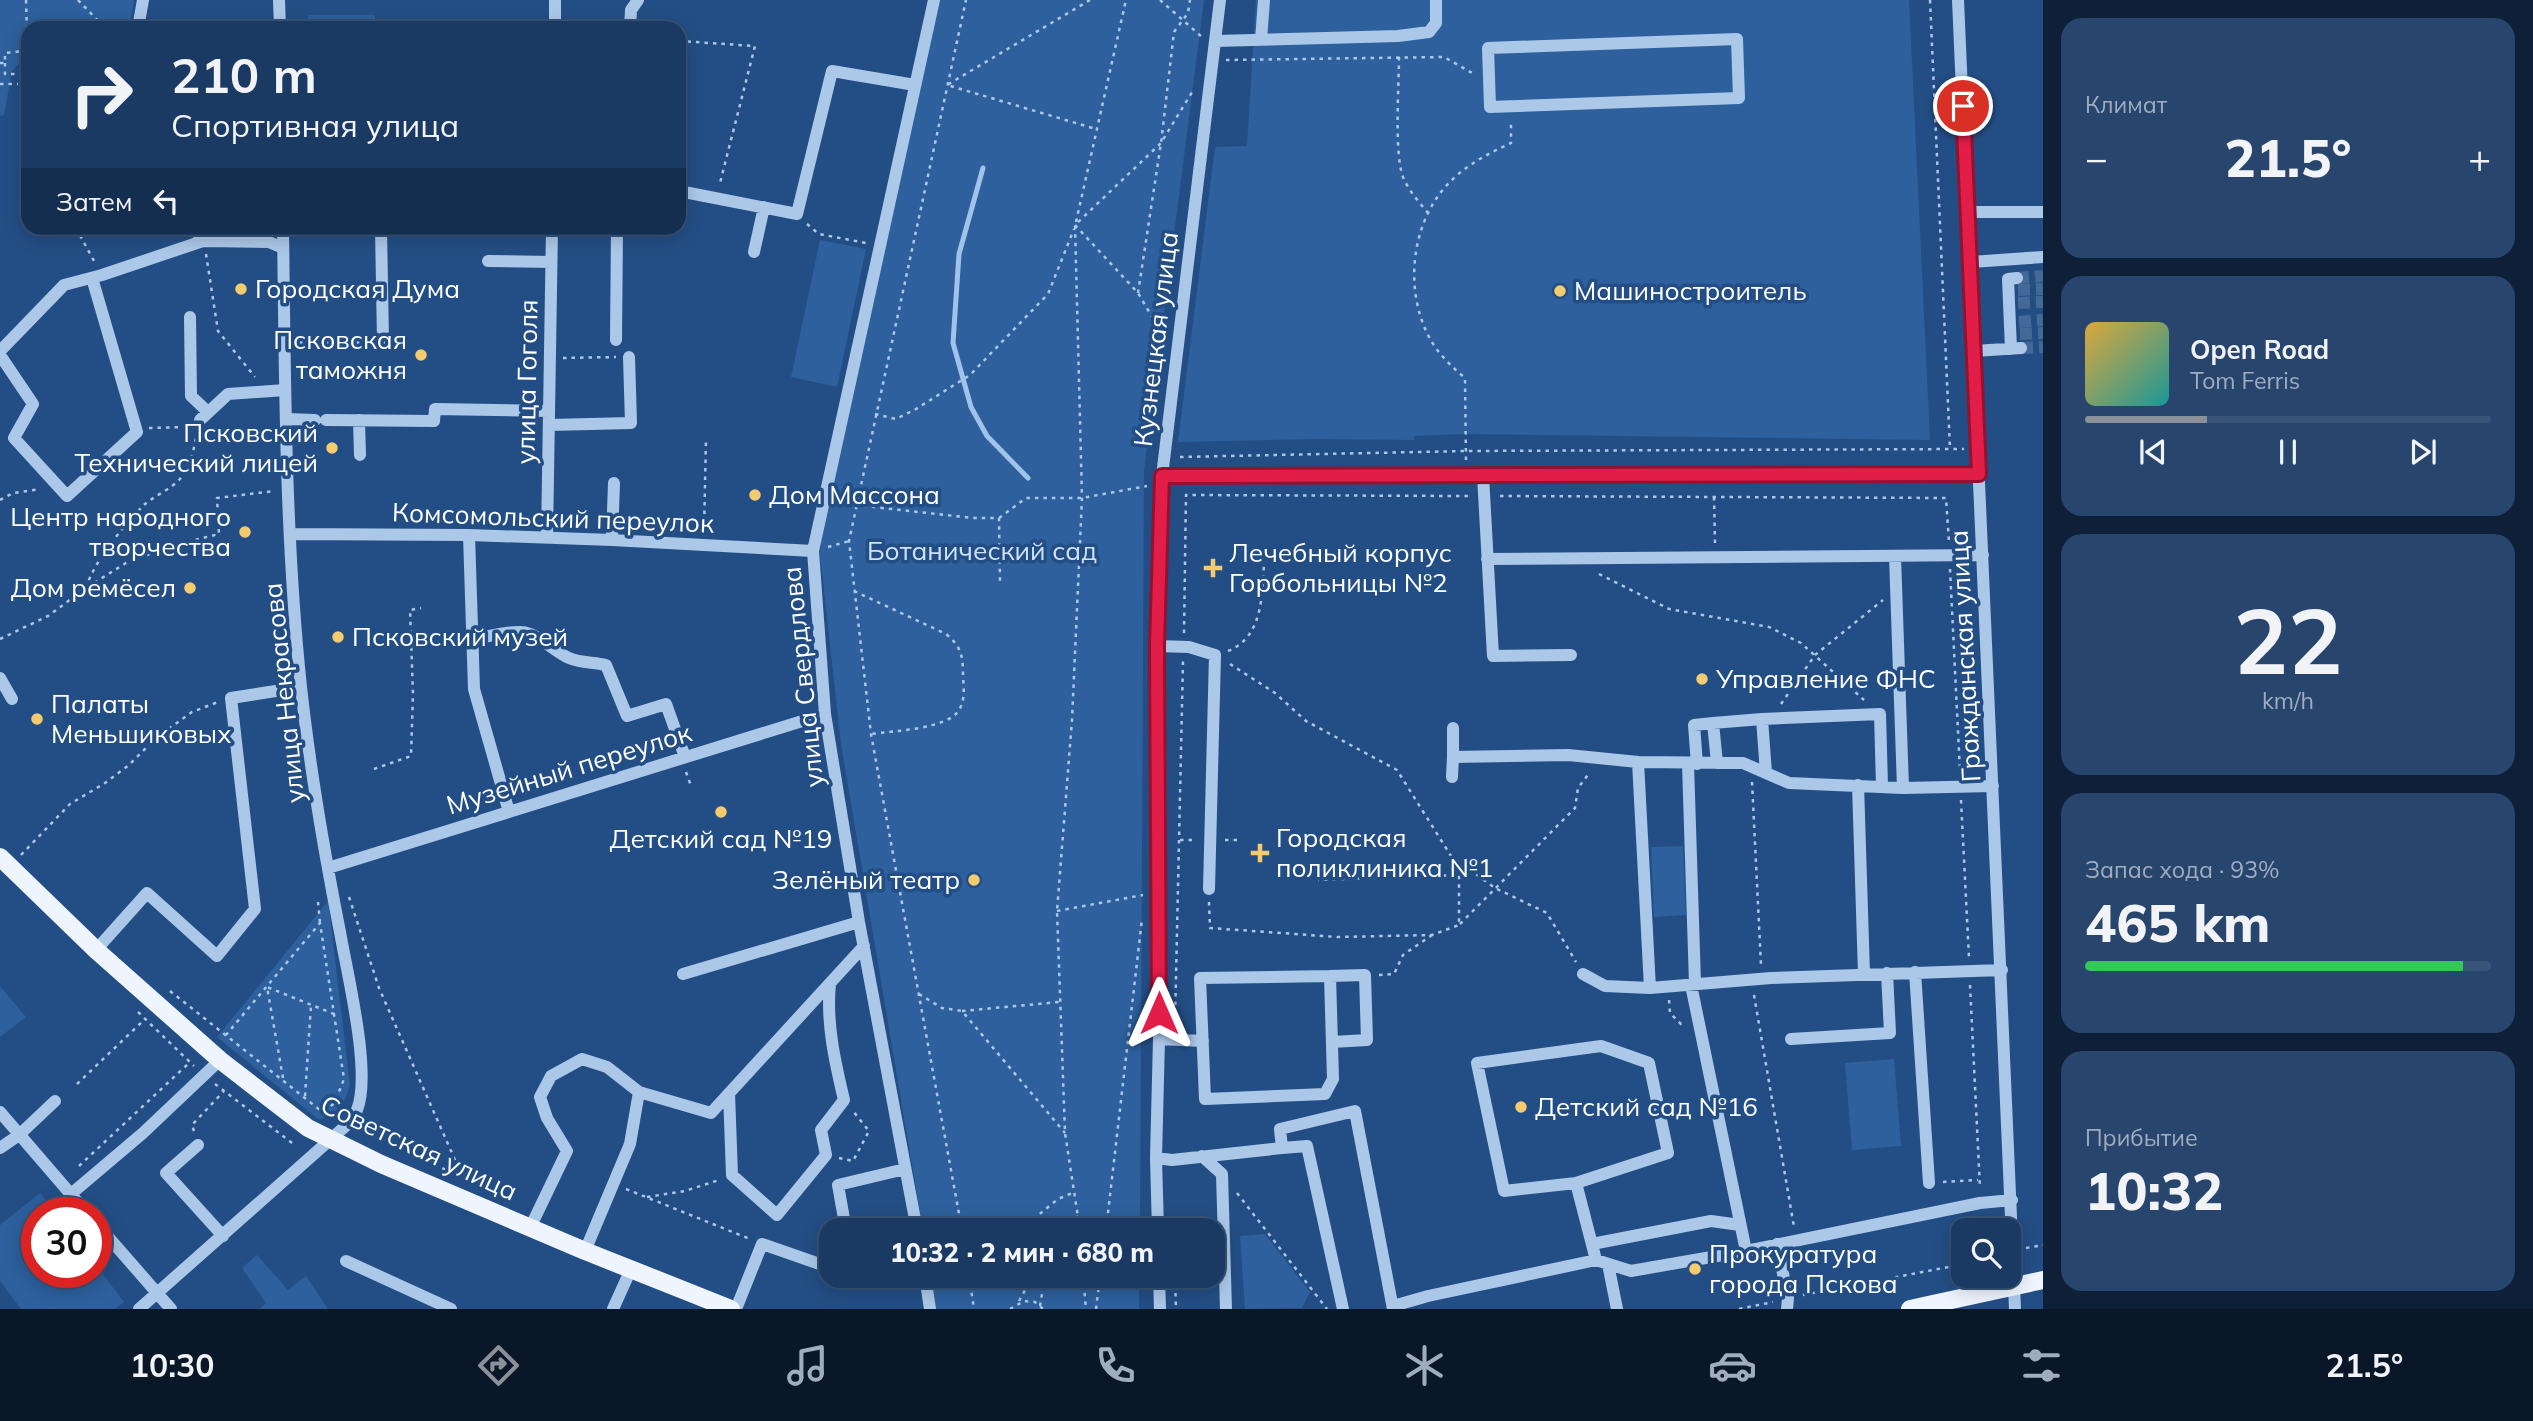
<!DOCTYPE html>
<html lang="ru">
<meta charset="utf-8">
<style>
body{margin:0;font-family:Mulish,sans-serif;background:#27456d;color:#f1f3f6;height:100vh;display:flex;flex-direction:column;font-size:26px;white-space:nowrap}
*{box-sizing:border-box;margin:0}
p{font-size:23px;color:#9fadbf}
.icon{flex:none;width:38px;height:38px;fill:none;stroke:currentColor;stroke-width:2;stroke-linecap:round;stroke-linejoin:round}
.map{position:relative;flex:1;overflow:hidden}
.panel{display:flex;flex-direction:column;gap:18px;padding:18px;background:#0e2037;width:490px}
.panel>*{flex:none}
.guide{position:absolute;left:21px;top:21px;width:665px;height:214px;border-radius:21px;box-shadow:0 4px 18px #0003,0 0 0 2px #385478;background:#1a3a64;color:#f1f3f6;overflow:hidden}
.buttons{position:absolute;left:1951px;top:1218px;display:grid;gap:14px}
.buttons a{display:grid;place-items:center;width:70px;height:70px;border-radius:14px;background:#1a3a64;box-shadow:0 4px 18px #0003,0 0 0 2px #385478;font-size:35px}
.speed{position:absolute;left:21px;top:1197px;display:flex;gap:14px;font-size:35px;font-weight:700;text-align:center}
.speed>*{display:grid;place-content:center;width:91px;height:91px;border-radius:50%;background:#1a3a64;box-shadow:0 4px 18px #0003,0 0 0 2px #385478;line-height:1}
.speed .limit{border:10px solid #d22;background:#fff;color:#111}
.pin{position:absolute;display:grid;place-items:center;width:60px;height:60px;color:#fff;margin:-30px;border:4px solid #fff;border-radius:50%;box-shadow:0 2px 7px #0007}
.me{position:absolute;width:77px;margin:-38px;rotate:0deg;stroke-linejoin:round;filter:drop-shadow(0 0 5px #0008)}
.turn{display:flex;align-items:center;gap:24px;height:147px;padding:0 35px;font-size:32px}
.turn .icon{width:91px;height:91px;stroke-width:2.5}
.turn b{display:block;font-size:49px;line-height:60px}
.then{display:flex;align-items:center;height:66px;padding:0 35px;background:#0003;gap:14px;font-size:26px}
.big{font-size:52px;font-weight:800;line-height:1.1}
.panel .widget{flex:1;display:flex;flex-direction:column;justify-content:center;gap:10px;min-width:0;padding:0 24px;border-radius:21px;background:#27456d}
.panel .dial{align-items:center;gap:0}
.dial b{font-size:91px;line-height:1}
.song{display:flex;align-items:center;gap:21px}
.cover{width:84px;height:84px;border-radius:10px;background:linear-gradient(135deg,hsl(40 70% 55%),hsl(180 70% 35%))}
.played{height:7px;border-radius:4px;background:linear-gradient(90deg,#8c9099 30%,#385478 30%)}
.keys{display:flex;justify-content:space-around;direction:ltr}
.heat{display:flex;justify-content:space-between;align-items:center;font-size:38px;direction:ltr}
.charge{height:10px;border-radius:5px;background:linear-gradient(90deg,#34c759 93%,#385478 0)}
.trip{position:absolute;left:819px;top:1218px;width:406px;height:70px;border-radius:21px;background:#1a3a64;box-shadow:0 4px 18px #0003,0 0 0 2px #385478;font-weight:800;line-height:70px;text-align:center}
.tabs{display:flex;height:112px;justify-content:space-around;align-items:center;background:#0a1728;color:#9fadbf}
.tabs .icon{width:49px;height:49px}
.tabs .current{color:#8c9099}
.tabs b{font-size:32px;color:#f1f3f6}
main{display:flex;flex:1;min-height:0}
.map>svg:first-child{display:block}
.green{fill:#2d609d}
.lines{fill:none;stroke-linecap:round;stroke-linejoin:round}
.stream{stroke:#a0c3ea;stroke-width:5}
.minor-tunnel{stroke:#446997;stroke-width:12;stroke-dasharray:12 6;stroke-linecap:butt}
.path{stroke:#acc8e9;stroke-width:2.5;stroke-dasharray:3.5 5;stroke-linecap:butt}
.minor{stroke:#acc8e9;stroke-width:12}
.major{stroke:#eff5fe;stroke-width:18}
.route-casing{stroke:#92132f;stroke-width:18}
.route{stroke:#e11d48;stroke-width:12}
.poi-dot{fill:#f4cc6f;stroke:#234e85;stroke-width:2.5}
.labels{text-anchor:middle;stroke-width:7;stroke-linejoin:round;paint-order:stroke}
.poi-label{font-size:26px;fill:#fff;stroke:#234e85;text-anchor:start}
.street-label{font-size:26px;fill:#fff;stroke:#234e85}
.park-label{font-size:26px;fill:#d0e2f7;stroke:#234e85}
</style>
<main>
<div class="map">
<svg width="2043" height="1309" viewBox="0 0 2043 1309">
<rect width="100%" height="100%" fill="#234e85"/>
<path class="green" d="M0,0h134l-4,25 -102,3v26l-16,17 -8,44 -4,1z
M935,0h269l-60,470 -4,760h-217l-82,-486 -21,-190 3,-28z
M1256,0h653l21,440 -465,-6 -51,2v4l-99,-1 -137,3 37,-295 32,-1z
M308,15h67v13h-67z
M820,240l46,9 -29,138 -46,-10z
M1683,846l3,69 -32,2 -3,-70z
M328,901l22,184c-5,17 -12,33 -32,34l-101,-82z
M0,986l26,31 -26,20z
M1894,1059l7,87 -49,4 -7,-87z
M40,1193l16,20h-19v59h59v-7l28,37 -9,7h-94l-21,-28v-56z
M1265,1234l45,58 -8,16 -57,1 -5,-73z
M257,1255l31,35 18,-14 22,33h-68l6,-6 -24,-35z
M931,1276h208v33h-203z"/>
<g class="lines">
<path class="stream" d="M983,168l-24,86 -6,89 18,64 16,29 41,42"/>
<path class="minor-tunnel" d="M2017,278l26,-2
M2018,290l25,-1
M2018,303l25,-1
M2019,322l24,-2
M2020,334l23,-1
M2021,348l22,-1"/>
<path class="path" d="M26,0l2,64
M78,0l27,28
M1090,0l-143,85 149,44
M1160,0l42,37
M1930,0l20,449
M679,41l76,5 -35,137
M1399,57c0,28 -5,96 4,120 6,14 16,25 25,36
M1226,60l218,-3 30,17
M0,63h5v-10l20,-2
M5,63v11h23
M0,84h18
M1076,222l50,-222
M807,224l12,10 47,9
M1075,225l63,68 26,44
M76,228l18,33
M206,254l12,77 37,46
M1138,293l23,-150 13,-111 14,-19 2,-13
M563,358l53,-1
M875,414l21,5 20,-10 54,-34 78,-81 26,-65
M149,428l39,-1
M1180,457l285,-6 499,-2
M1466,460l-1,-82c-15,-13 -29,-26 -38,-45 -21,-44 -16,-102 14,-141 19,-24 44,-37 70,-49v-23
M1500,496l446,2 3,44
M1714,497l1,46
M0,500l13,-7 27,-4
M855,505l118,13h26l1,63
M999,518l27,-20h56l65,-12
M704,531l2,-93
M828,547l21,-6
M1950,569l10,203
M1599,574l70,35 100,18 32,16 63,57
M86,588c8,-27 39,-64 59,-84 11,-9 26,-15 35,-25 11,-13 14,-31 17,-46
M854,591l92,43c16,13 17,23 17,43 1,12 2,23 -4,33 -11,19 -66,21 -88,24
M1184,633l2,-138 283,1
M0,639l48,-23 38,-28 40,-25 48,-18 45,-11 -2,-36 58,-7
M1228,651c35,-14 34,-56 36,-87
M1230,664l45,29 31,28 91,49 54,86 44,32 52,25 29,49
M1781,704l34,-49 68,-55
M374,769l37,-13 2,-62 -3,-84 11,-2
M686,772l5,14
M1752,782l9,183
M1961,800l8,158
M1180,840h14
M1225,840h14
M21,855l49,-51 35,-21 24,-18 27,-27 36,-26 26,-10
M349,897l30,91 84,190 -103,-49
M318,902l2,21
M1209,902l1,26 127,9 95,-2 27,-10v-50l-141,5
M1057,911l86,-16
M1460,924l115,-116 3,-20 12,-16
M1379,975l15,-1 9,-19 29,-20
M1970,985l10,203
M170,991l150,119h7l8,-8 9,-23 -24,-156 -94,112
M919,994l23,14 20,3 103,122
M1754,995l40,232
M1669,1000l1,13 11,11 3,-1
M962,1011l97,-9
M138,1012l56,54
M1175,1022l8,-361
M283,1078l-16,-91 67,27
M77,1084l68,-65
M215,1084l81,62
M305,1096l6,-91
M327,1110l9,5
M194,1131l-2,-6 32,-34
M839,1158l14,3 16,-30 -16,-20
M79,1166l110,-103
M1943,1182l35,-2
M626,1189l124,50
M1237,1193l90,116
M647,1197l38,-6 34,-11
M1981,1216v14
M962,1230l-91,-496 -22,-193 117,-541
M1001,1230h8
M1020,1230l38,-31 17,-7
M1066,1230l12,-14
M1080,1230l-15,-97 -8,-222 15,-191 10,-222 -7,-273 86,-82 33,-54
M1106,1230l36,-311
M2026,1248l17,-3
M969,1276l5,33
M1033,1276c9,5 15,9 24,0
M1083,1276l3,33
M1175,1276l1,33
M1803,1295l161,-31
M1019,1301l14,-25
M1040,1306l4,-24
M1010,1309l14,-8 11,1 8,7
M1096,1309l4,-33
M1739,1309l34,-7"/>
<path class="minor" d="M279,0l1,28
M1958,0l57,1309
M138,28l5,-28
M555,28v-28
M630,28l1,-18 7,-10
M1737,39l2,59 -249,9 -2,-59z
M1261,40l3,-40
M1215,41l183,-5 31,-4 7,-9v-23
M679,191l118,23 35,-143 83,14
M1968,212h75
M194,228l9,13 66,1 14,6
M478,229v-1
M283,231l99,-2
M754,252l10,-45
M488,261l63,1
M1971,262l72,-5
M190,317l1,79 17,16
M616,340l1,-112
M285,342l98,-1 -2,-113
M2011,349l-3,-70 9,-1
M0,351l64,-66 38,-10 101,-34
M1974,351l47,-3
M0,355l33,49 -19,34 53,58 70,-64 -45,-154
M286,419l29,1
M200,420l28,-26 57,-4
M326,420l108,1 1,-12 114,2
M359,420l1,35
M549,425l82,-2 -2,-66
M1483,475l10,181 78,-1
M1162,476l817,-2
M290,534l179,1 143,5 201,11
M469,535l5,154 35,123
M547,538l5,-310
M612,540l2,-57
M1895,556l8,232 90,-2
M1487,559l496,-4
M472,639c16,-2 34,-8 49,-7 15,0 34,20 48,26 11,5 25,4 37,7l21,51 39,-12 19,53
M1157,646l32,1 26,8 -6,234
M0,678l12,21
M1713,723l49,-4
M1453,728v29l115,-2 70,7
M1688,764l7,220
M1697,764l-3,-39 19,-2 4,40
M1766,773l-4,-54 118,-5 2,72
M1452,777l1,-20
M1858,785l6,189
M1903,788l-114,-5 -46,-20 -105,-1 12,226 121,-10 231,-8
M328,868l497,-154
M96,950l51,-57 70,63 38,-47 -24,-211 70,-11
M1915,972l14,211
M683,974l176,-52
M1583,974l22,12 45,2
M1330,976l3,103 -8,15 -120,5 -5,-121z
M1330,976l35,-1 2,65 -35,2
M1691,985l55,266
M1159,1039l44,2
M1791,1039l99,-6 -3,-60
M729,1093l3,82 45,40 49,-60 -5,-25 23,-30c-9,-38 -18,-77 -14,-116
M0,1112l87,101
M198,1145l-32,28 57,63
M0,1148l19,-13 36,-34
M1282,1148l25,-2 36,163
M1202,1156l20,18 4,135
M1156,1158l16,2 110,-12 -2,-19 75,-18 38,198
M1576,1183l92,-30 -19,-90 -48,-17 -124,17 27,128 72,-8 20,77
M71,1194l72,-61 77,-73
M96,1223l75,86
M530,1228l37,-77 -20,-33 -7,-21 11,-21 31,-17 25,8 32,25 72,21 153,-167
M846,1230l-8,-45 67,-16
M917,1230l-58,-308 -34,-208 -12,-163 121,-551
M1158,1230l-2,-72 3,-119 -2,-393 5,-170 58,-476
M1592,1244l119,-23 29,4
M1777,1244l11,54 -1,11
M585,1251l45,-107 9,-52
M346,1261l105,48
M1608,1264l9,45
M925,1276l5,33
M1159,1276l1,33
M1393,1306l35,-10 168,-36 35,11 115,-20 234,-48 32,-3
M139,1309l210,-186c2,-4 6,-9 8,-13 15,-37 -10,-137 -17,-178 -16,-81 -30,-163 -39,-245 -16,-152 -16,-307 -18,-459
M613,1309l18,-40
M736,1309l26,-65 69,24"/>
<path class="major" d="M0,857l96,93 124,110 88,68 73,36 204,87 146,58
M1910,1309l133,-29"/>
</g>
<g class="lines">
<g class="route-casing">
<path id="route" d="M1159,1013l-2,-367 5,-170 817,-2 -16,-368"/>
</g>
<use href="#route" class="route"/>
</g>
<g class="poi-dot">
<circle cx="241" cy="289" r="7"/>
<circle cx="1560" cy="291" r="7"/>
<circle cx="421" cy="355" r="7"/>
<circle cx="332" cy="448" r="7"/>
<circle cx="755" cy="495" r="7"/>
<circle cx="245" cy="532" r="7"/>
<path d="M1209.5 557.5h7v7h7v7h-7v7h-7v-7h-7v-7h7z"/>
<circle cx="190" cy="588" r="7"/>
<circle cx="338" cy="637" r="7"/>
<circle cx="1702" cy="679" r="7"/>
<circle cx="37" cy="719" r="7"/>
<circle cx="721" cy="812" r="7"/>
<path d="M1256.5 842.5h7v7h7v7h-7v7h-7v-7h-7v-7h7z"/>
<circle cx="974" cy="880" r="7"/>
<circle cx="1521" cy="1107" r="7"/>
<circle cx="1695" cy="1269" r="7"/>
</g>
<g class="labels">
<g class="poi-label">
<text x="255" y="298">Городская Дума</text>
<text x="1574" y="300">Машиностроитель</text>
<text x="407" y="349" text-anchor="end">Псковская<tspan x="407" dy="30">таможня</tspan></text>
<text x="318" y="442" text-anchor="end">Псковский<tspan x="318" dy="30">Технический лицей</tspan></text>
<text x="769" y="504">Дом Масcона</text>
<text x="231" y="526" text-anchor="end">Центр народного<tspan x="231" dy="30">творчества</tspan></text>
<text x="1229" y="562">Лечебный корпус<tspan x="1229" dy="30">Горбольницы №2</tspan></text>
<text x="176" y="597" text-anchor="end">Дом ремёсел</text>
<text x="352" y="646">Псковский музей</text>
<text x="1716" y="688">Управление ФНС</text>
<text x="51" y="713">Палаты<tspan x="51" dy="30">Меньшиковых</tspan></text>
<text x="1276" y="847">Городская<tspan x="1276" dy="30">поликлиника №1</tspan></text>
<text x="721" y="848" text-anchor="middle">Детский сад №19</text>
<text x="960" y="889" text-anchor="end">Зелёный театр</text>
<text x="1535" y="1116">Детский сад №16</text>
<text x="1709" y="1263">Прокуратура<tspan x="1709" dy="30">города Пскова</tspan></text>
</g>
<g class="street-label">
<text transform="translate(1156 339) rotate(-83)" y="9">Кузнецкая улица</text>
<text transform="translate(527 382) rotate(-89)" y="9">улица Гоголя</text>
<text transform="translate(553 518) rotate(2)" y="9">Комсомольский переулок</text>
<text transform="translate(1965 656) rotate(-93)" y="9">Гражданская улица</text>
<text transform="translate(803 677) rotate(-96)" y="9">улица Свердлова</text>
<text transform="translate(284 693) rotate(-96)" y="9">улица Некрасова</text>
<text transform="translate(569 769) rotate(-17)" y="9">Музейный переулок</text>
<text transform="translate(419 1148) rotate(25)" y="9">Советская улица</text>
</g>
<g class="park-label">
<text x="982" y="560">Ботанический сад</text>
</g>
</g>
</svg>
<div class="buttons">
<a><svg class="icon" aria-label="search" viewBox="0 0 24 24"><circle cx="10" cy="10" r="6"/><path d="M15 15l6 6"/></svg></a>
</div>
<div class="speed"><div class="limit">30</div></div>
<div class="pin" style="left:1963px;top:106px;background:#d93025"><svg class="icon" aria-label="arrive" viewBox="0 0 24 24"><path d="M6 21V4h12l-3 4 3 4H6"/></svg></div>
<svg class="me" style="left:1159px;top:1013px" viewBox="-20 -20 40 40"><path d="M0-17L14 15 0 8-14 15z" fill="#e11d48" stroke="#fff" stroke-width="4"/></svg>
<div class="trip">10:32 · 2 мин · 680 m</div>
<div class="guide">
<div class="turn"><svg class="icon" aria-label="right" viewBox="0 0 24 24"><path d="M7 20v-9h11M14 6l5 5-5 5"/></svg><div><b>210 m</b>Спортивная улица</div></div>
<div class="then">Затем<svg class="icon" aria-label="left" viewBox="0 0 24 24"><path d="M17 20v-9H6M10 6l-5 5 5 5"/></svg></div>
</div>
</div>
<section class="panel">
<div class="widget"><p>Климат</p>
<div class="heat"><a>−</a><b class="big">21.5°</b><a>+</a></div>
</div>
<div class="widget">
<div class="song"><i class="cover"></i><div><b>Open Road</b><p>Tom Ferris</p></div></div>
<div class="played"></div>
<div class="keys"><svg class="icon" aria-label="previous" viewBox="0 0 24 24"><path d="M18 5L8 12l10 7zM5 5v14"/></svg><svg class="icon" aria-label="pause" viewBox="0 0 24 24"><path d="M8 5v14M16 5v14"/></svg><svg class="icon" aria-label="next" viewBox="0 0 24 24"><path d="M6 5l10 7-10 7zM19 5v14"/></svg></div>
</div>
<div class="widget dial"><b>22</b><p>km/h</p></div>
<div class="widget"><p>Запас хода · 93%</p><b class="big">465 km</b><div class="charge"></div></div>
<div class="widget"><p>Прибытие</p><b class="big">10:32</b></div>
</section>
</main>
<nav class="tabs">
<b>10:30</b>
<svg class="icon current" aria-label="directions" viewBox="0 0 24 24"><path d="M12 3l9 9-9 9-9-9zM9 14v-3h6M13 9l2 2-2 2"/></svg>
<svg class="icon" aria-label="music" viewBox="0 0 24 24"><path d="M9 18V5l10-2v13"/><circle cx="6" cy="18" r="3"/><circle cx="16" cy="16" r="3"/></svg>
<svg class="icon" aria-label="phone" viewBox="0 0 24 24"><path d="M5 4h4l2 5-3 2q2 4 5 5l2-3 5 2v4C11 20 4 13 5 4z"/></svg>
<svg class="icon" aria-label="climate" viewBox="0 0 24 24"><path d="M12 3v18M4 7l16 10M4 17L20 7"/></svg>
<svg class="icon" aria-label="car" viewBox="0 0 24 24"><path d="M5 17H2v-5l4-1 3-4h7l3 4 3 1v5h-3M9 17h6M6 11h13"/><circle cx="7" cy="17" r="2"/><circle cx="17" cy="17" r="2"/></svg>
<svg class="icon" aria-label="filters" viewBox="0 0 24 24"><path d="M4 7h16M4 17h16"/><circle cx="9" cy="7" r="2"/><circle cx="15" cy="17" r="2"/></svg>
<b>21.5°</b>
</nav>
